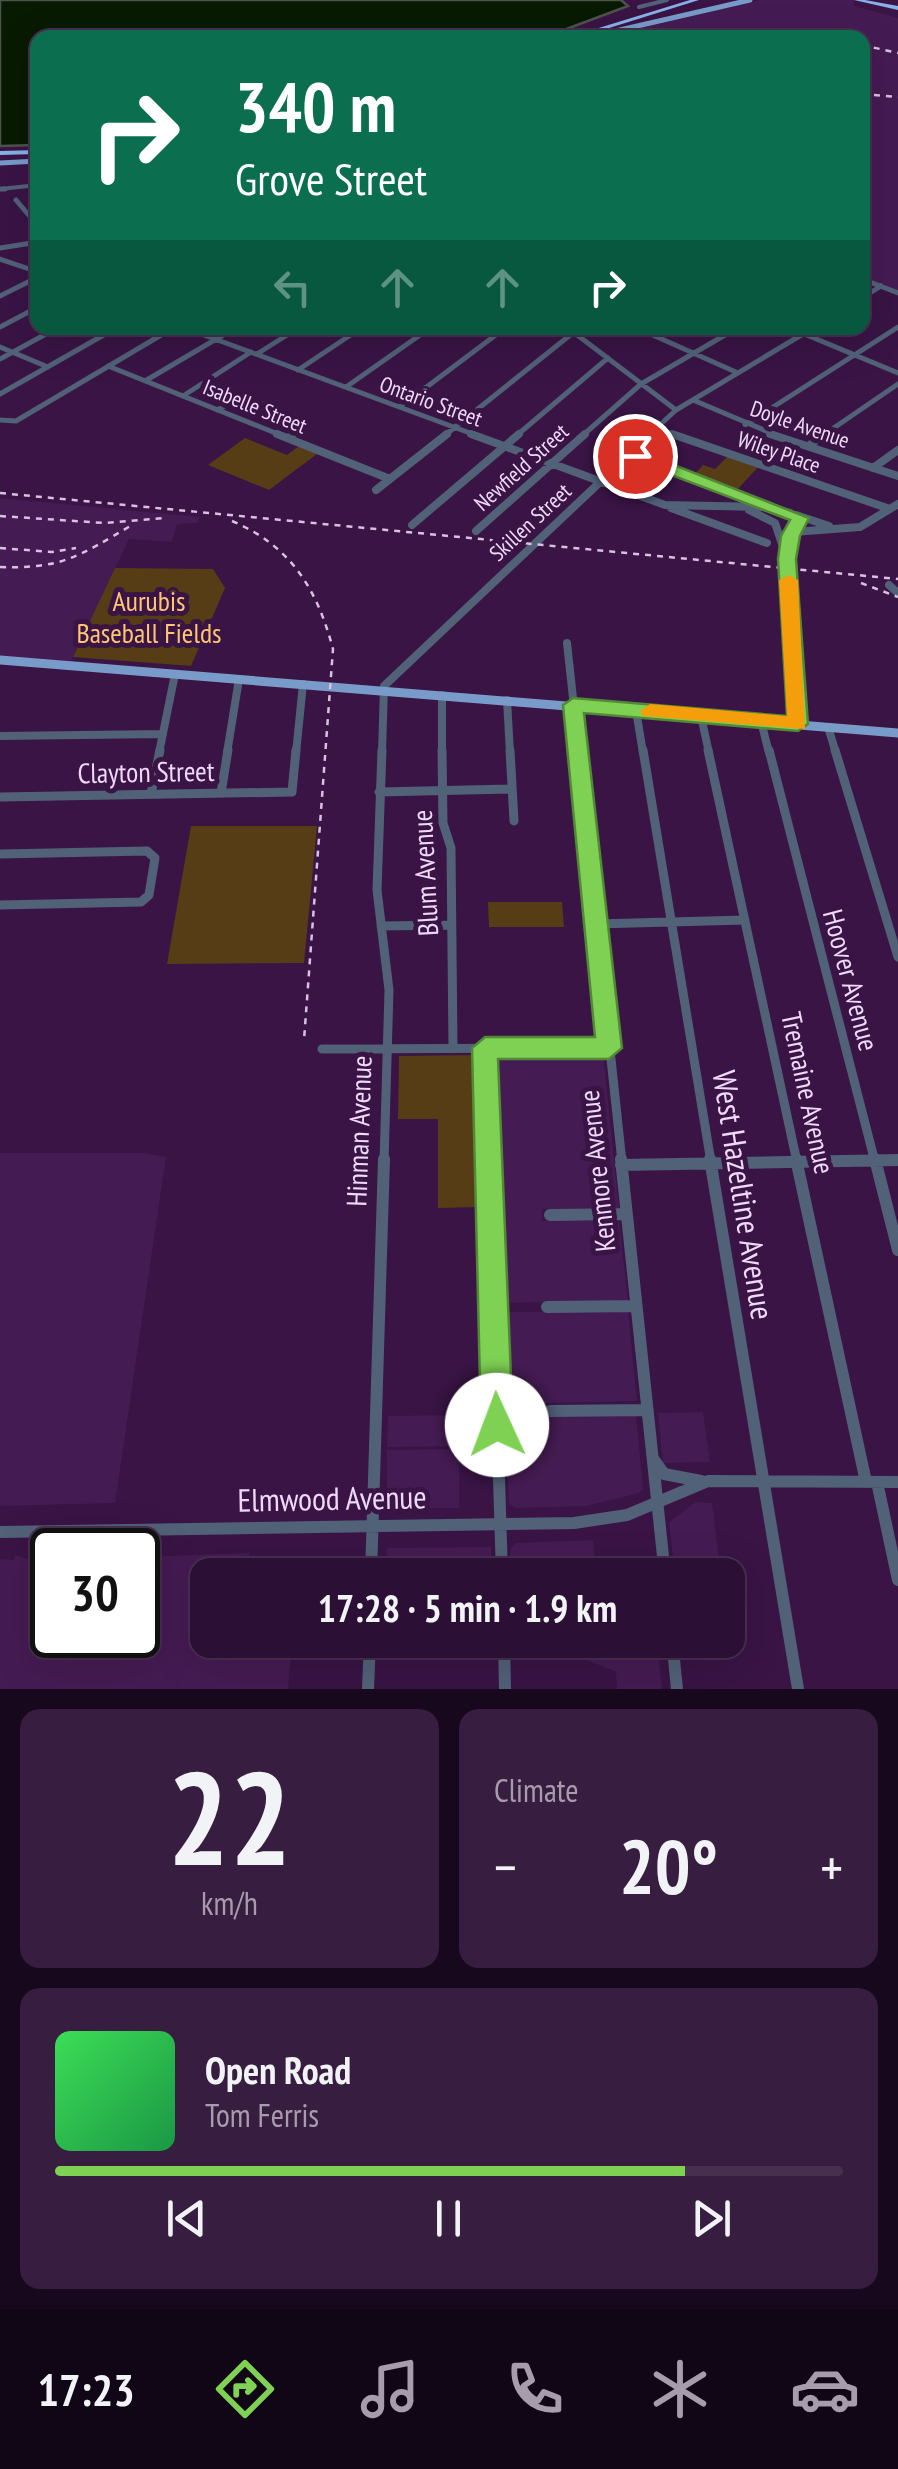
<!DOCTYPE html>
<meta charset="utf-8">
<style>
body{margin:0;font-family:"PT Sans Narrow",sans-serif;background:#371d40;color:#f1f3f6;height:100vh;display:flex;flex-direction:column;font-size:38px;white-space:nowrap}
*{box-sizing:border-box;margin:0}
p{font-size:32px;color:#a69cac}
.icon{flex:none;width:55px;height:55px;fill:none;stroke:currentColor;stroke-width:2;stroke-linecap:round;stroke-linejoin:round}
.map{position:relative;height:1689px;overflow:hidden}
.panel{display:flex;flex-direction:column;gap:20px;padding:20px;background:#18081d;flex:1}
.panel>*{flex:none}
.hud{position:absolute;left:30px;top:30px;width:840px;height:305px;border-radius:20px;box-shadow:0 10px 40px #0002,0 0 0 2px #472f4f;background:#0b6e4f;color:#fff;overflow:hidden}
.speed{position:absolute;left:30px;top:1528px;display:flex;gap:20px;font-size:50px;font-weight:700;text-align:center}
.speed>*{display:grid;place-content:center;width:130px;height:130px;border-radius:50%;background:#2b0f34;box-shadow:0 10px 40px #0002,0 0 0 2px #472f4f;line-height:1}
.speed .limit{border:5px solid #111;border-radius:15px;background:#fff;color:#111}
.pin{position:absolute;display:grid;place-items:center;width:85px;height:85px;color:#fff;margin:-42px;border:5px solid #fff;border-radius:50%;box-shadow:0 2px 10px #0007}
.me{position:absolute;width:110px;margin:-55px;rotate:358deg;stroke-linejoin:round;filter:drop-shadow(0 0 8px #0008)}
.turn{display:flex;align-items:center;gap:35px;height:210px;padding:0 40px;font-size:45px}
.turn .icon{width:130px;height:130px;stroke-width:2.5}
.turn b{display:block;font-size:70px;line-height:85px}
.lanes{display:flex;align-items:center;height:95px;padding:0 40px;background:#0003;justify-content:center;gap:50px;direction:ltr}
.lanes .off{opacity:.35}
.big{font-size:75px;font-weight:800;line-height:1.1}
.panel .card{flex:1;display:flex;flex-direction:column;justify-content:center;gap:15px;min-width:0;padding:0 35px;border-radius:20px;background:#371d40}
.panel .dial{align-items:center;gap:0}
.dial b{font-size:130px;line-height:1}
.song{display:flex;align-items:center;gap:30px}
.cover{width:120px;height:120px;border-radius:15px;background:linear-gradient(135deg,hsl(130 70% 55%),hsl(140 70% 35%))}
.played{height:10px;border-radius:5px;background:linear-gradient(90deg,#7ed153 80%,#472f4f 80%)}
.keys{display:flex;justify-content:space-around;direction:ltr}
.heat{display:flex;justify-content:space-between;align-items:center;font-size:55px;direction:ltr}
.panel .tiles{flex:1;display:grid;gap:20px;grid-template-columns:1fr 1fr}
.card:last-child{grid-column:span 2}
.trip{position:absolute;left:190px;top:1558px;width:555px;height:100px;border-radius:20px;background:#2b0f34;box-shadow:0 10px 40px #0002,0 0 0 2px #472f4f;font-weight:800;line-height:100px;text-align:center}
.dock{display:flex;height:160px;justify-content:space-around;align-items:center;background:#110615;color:#a69cac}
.dock .icon{width:70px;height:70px}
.dock .active{color:#7ed153}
.dock b{font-size:45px;color:#f1f3f6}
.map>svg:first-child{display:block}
.built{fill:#451b53}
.green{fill:#563d15}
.water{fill:#081a02;stroke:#4d534c;stroke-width:2.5}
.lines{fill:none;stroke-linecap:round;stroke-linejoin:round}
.minor-far4{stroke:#516178;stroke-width:4}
.minor-far3{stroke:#516178;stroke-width:5}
.minor-far2{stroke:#516178;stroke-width:8}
.minor-far1{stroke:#516178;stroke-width:9}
.minor{stroke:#516178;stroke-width:12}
.major-far1{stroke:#789bca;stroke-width:5}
.major{stroke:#789bca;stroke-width:9}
.highway{fill:#88b1ea;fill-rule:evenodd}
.rail{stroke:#d9c1e2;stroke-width:2.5;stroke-dasharray:6 6;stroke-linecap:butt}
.route{fill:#7ed153;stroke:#528836;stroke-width:2.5}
.slow{fill:#f59e0b}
.labels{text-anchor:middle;stroke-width:10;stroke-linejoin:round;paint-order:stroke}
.far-street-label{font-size:22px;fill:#efd9f8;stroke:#391445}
.park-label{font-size:28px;fill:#fdc672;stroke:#391445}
.street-label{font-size:28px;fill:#efd9f8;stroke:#391445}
.near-street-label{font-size:32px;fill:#efd9f8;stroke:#391445}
</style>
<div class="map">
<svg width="898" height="1689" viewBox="0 0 898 1689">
<rect width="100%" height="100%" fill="#391445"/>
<path class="built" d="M760,0h94v6l44,12v275l-35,-14 -1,-241h-271z
M0,498l200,19 -3,6 -20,1 -5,18 -43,-3 -58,122 -71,-5z
M603,1052l16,156 -77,1v12h77l9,80 -131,2 -9,-250z
M0,1153h145l21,4 -51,346 -115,3z
M628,1311l9,90 -132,3 -5,-92z
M703,1412l7,50 -47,1 -5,-50z
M458,1415l1,31 -72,1 1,-31z
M636,1415l7,74 -4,4 -53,13 -71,2 -6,-4 -5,-86z
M459,1449v59l-72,1v-59z
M696,1502l16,1 9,72h-46l-6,-53z
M593,1540l3,35h-85l-1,-25 5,-7z
M491,1547l1,28h-105v-27z
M249,1553v17h63v5h-104v65h101l-18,15 -3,34h-288v-130l14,1 1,-5 37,12v68h86v-78z
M569,1640h88l5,49h-45l-1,-17 -46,-19z"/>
<path class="green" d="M245,438l42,17 12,-9 18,8 -48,36 -61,-25z
M727,457l31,10 -20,22 -43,-15 8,-9 12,4z
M115,568l98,1 12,19 -34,78 -118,-9z
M191,826h126l-13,137 -137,1z
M488,902h74l2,25h-75z
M477,1055l3,152 -42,1v-89h-40l1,-63z"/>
<path class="water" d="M0,0h621l7,6 -83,31 -507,1 -1,107 -37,1z"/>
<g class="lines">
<path class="minor-far4" d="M639,7l28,-7
M0,189l38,-4"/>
<path class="minor-far3" d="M0,189h5
M16,200l22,26
M0,248l38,-6
M0,259l38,13
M862,279l36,14
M0,296l38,-19
M862,298l19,-12
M0,327l38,-20
M185,328l293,108
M568,328l108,82
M637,328l101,45
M790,328l108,45
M0,347l48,20
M257,354l41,-26
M0,359l57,-31
M108,366l175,70
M298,370l63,-42
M145,381l90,-53
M346,387l84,-59
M0,394l116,-66
M183,396l68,-44
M693,400l85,36
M400,407l105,-79
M217,410l26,-14 65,26 -18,14
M0,420l16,1 157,-93
M745,425l153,-98
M656,428l23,8
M444,436l130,-104
M516,436l92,-78
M582,436l59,-52 96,-56
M648,436l28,-26 137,-82
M822,436l76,-52"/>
<path class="minor-far2" d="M277,434l113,45
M471,434l194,71 99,2 26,6
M672,434l218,75
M770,434l128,42
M288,438l5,-4
M808,446l18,-12
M630,454l141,52
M873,468l25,-18
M376,490l71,-56
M671,508l96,35
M749,510l26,13 11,33
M796,515l33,11
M798,516l3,6 -11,13 -3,24 11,165
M412,525l107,-91
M476,531l109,-97
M793,532l67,-5 38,-23
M889,585l9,8
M567,643l12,110
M442,695v58
M507,700l3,53
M636,710l7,43
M701,716l8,37
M761,721l8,32
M828,727l8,26
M0,736l163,-2
M159,753l16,-79
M227,753l12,-74
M296,753l7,-69
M382,753l2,-67 267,-252"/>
<path class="minor-far1" d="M382,750l-5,140 12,100 -5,172
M442,750l1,73 8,25 2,200
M510,750l4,71
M578,750l44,412
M643,750l68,412
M708,750l89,412
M769,750l106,412
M835,750l63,207
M379,792l133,-3
M221,793l7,-43
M151,794l9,-44
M0,797l292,-5 4,-42
M0,854l147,-3 8,7 -6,37 -8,7 -141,3
M596,924l149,-4
M381,926l70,-1
M485,1048l4,114
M322,1049l287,-1
M797,1162l101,-2"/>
<path class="minor" d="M489,1159l13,416
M621,1159l44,416
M710,1159l88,530
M796,1159l70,323
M875,1159l23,91
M621,1165l277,-5
M550,1215l77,-1
M547,1307l89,-1
M550,1411l97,-1
M654,1460l10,14 37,7
M877,1482l21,98
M0,1532l574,-9 53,-8 81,-34 190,1
M371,1575l13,-416
M504,1640l1,49
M672,1640l5,49
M368,1689l2,-49"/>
<path class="major-far1" d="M585,38l165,-38
M0,163l38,-2"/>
<path class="major" d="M0,660l898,73"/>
<path class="highway" d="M690,0h9l-122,38h-11z
M854,0h11l33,6v4z
M38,150v4l-38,1v-4z"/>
<path class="rail" d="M862,45l36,8
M862,94l36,3
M0,493l898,86
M0,516l105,7 59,-5
M232,521c59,25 85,68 101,128l-29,391
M0,548l52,4 24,-4
M0,567c63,2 79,-11 132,-42
M861,583l37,14"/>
</g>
<path class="route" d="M629,452h12l168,66 -9,18 -4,23 12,165 -10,7 -214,-18 38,335 -13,11h-111l15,366 -5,11 -11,5 -11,-5 -5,-11 -9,-377 13,-11h110l-32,-332 10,-7 214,18 -9,-157 3,-23 9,-16 -161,-61z"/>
<path class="slow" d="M789,575l9,5 7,149 -162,-13 -3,-5 10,-7 137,12 -8,-136z"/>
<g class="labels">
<g class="far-street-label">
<text transform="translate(431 401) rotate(20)" y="8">Ontario Street</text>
<text transform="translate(255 406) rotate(22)" y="8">Isabelle Street</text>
<text transform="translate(800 424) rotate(19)" y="8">Doyle Avenue</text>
<text transform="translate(779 452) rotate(19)" y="8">Wiley Place</text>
<text transform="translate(521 467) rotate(-42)" y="8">Newfield Street</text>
<text transform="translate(530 522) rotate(-43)" y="8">Skillen Street</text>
</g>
<g class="park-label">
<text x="149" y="611">Aurubis<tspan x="149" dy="32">Baseball Fields</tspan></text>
</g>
<g class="street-label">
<text transform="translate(146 772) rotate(-1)" y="10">Clayton Street</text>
<text transform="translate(425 873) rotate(-93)" y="10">Blum Avenue</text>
<text transform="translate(851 980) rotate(75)" y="10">Hoover Avenue</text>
<text transform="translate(808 1093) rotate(78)" y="10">Tremaine Avenue</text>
<text transform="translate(359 1131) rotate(-88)" y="10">Hinman Avenue</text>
<text transform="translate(597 1171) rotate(-96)" y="10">Kenmore Avenue</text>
</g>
<g class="near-street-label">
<text transform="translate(743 1195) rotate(81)" y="11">West Hazeltine Avenue</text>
<text transform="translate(332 1499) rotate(-1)" y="11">Elmwood Avenue</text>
</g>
</g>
</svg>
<div class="speed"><div class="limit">30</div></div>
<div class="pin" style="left:635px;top:456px;background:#d93025"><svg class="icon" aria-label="arrive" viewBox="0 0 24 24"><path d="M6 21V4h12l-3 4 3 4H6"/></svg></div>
<svg class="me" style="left:497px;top:1425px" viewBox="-20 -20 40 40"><circle r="19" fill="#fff"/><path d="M0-13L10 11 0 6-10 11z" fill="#7ed153"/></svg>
<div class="trip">17:28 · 5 min · 1.9 km</div>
<div class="hud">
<div class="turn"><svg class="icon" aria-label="right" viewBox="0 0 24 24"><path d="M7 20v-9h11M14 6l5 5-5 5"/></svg><div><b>340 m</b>Grove Street</div></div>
<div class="lanes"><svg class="icon off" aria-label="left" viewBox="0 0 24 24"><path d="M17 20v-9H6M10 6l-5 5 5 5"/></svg><svg class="icon off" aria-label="ahead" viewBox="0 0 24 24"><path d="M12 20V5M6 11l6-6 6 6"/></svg><svg class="icon off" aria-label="ahead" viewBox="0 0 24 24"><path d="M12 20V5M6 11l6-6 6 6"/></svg><svg class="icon" aria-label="right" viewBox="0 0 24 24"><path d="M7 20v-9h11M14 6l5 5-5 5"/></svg></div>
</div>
</div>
<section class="panel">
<div class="tiles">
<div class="card dial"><b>22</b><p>km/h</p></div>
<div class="card"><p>Climate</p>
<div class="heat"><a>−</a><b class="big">20°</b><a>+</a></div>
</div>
<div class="card">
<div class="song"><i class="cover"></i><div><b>Open Road</b><p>Tom Ferris</p></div></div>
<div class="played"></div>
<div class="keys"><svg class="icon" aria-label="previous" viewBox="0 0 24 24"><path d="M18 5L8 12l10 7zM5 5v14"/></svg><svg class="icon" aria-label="pause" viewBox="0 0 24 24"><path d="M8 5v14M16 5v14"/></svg><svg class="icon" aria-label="next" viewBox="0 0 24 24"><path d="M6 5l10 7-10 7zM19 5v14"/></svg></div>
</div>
</div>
</section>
<nav class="dock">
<b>17:23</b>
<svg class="icon active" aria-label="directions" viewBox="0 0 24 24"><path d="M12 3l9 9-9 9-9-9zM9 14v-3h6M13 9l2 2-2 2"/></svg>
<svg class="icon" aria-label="music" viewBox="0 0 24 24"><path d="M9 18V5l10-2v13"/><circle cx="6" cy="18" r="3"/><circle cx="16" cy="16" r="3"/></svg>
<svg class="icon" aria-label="phone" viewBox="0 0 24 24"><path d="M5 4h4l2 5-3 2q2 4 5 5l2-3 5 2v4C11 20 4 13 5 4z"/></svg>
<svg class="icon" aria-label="climate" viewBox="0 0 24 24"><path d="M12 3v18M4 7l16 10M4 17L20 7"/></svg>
<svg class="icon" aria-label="car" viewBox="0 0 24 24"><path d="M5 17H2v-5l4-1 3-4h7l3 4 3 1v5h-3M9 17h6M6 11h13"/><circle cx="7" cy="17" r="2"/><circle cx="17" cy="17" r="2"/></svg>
</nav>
